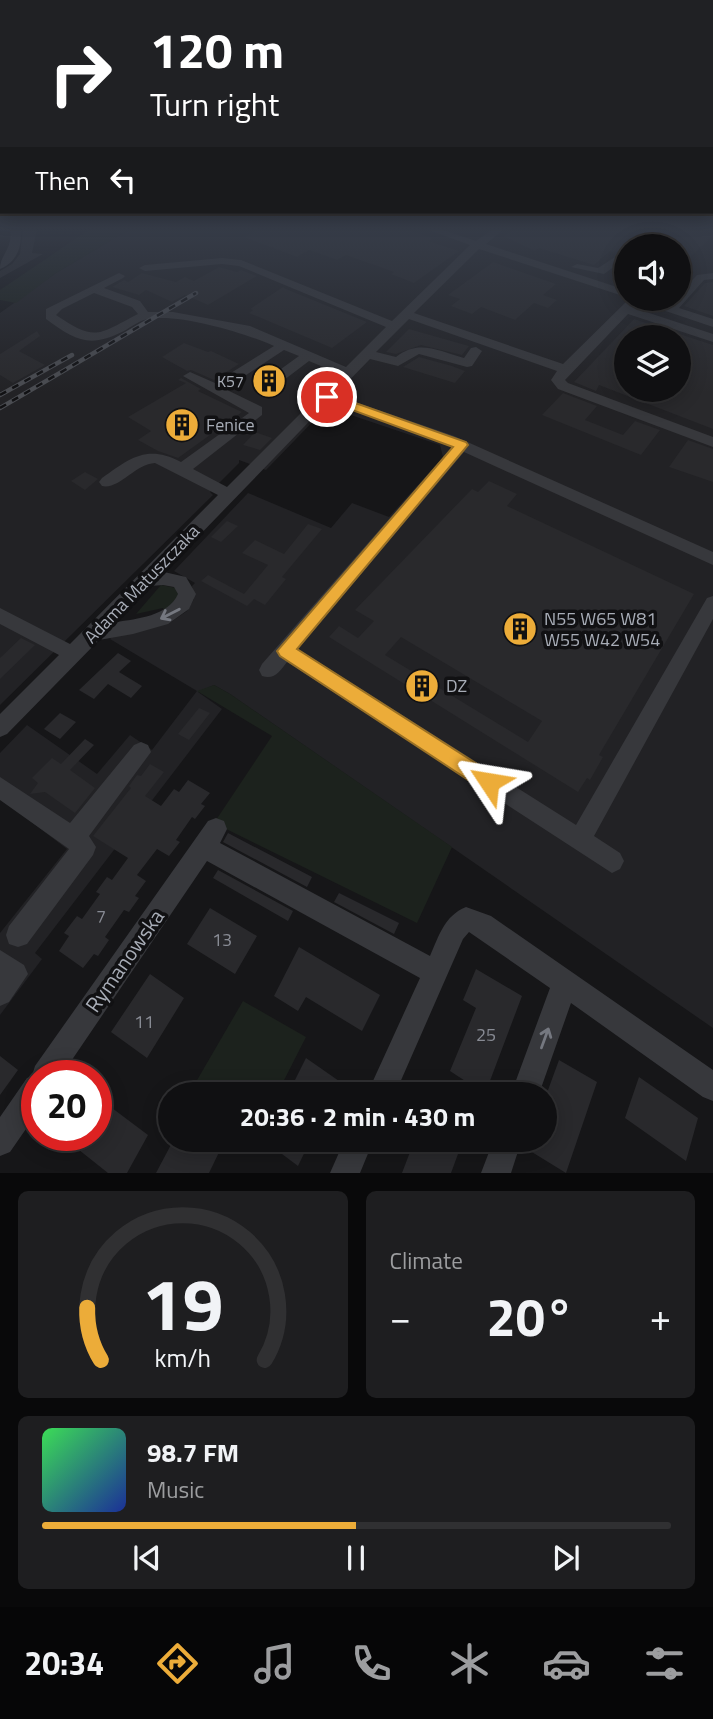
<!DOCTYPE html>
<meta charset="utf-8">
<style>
body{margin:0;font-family:"Titillium Web",sans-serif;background:#1e1e20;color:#f1f3f6;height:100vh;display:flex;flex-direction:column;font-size:26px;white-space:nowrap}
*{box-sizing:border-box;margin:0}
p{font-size:23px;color:#9c9d9f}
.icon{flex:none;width:38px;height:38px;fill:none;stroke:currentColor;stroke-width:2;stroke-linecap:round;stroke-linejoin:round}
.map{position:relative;height:1173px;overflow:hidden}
.details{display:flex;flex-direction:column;gap:18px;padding:18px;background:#09090a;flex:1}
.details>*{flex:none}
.guide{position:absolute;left:0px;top:0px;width:714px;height:214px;box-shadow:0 4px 18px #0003,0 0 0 2px #303032;background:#202124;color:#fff;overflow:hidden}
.fabs{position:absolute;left:614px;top:234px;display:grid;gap:14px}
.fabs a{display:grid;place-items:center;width:77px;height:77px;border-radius:50%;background:#101012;box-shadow:0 4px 18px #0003,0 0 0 2px #303032;font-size:35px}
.speed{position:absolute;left:21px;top:1060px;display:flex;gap:14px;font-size:35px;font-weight:700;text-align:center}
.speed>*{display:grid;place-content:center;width:91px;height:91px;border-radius:50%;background:#101012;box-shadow:0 4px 18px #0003,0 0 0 2px #303032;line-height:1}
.speed .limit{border:10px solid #d22;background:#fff;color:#111}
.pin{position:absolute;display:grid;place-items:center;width:60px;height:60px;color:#fff;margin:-30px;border:4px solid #fff;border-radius:50%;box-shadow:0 2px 7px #0007}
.me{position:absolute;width:77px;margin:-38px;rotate:303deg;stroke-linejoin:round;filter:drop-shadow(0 0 5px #0008)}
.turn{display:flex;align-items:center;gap:24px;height:147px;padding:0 35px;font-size:32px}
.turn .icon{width:91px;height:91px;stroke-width:2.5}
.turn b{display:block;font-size:49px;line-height:60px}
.then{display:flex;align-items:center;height:66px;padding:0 35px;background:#0003;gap:14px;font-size:26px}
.big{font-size:52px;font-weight:700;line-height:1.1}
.details .widget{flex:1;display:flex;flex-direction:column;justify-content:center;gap:10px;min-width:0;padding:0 24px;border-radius:10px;background:#1e1e20}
.details .dial{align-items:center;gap:0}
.dial svg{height:182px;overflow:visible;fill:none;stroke:#303032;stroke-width:7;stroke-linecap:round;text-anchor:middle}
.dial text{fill:#f1f3f6;stroke:none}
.song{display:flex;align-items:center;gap:21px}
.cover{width:84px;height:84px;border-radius:10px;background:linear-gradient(135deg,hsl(130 70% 55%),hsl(230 70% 35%))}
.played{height:7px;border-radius:4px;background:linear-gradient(90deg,#ecac39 50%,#303032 50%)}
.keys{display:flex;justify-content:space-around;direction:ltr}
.heat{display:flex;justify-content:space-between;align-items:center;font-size:38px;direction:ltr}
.details .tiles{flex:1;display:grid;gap:18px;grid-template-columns:1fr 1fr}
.widget:last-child{grid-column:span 2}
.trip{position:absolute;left:158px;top:1082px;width:399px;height:70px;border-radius:35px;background:#101012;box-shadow:0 4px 18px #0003,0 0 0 2px #303032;font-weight:700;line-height:70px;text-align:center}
.tabs{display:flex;height:112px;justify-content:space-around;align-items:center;background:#060607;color:#9c9d9f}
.tabs .icon{width:49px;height:49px}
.tabs .selected{color:#ecac39}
.tabs b{font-size:32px;color:#f1f3f6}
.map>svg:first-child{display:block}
.built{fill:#222225;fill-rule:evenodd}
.green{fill:#1c221d}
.building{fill:#29292c;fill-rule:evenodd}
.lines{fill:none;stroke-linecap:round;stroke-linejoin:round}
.minor{fill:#37383c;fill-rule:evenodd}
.rail-casing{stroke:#4a4c51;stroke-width:4.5}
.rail{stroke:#111113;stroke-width:2.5;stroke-dasharray:7;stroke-linecap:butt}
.oneway{stroke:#757880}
.route{fill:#ecac39;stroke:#997025;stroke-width:2}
.labels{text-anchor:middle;stroke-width:7;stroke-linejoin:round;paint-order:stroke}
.far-poi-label{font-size:16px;fill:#a8adb7;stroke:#111113;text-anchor:end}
.poi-label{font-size:18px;fill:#a8adb7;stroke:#111113;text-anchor:start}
.street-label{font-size:18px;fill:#a8adb7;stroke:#111113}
.near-number-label{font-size:18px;fill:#888b94}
.near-street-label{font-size:21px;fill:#a8adb7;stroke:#111113}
</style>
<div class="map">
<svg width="713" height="1173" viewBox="0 0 713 1173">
<rect width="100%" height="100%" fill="#161618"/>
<path class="built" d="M130,229h583v799l-483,-334 -16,-9 -16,7 24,17 -187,244 7,6 -42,56v-82l67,-84 -67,-51v-45l27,-28 70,49 33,-39 22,15 45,-59 -87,-52 4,-5 57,-12 16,-11 7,-12 -2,-13 3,-3 -21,-12 74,-78 83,35 21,-25 37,14 54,-60 -3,-12 -107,-36 -3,3 -6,-2 -58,60 -27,-10v3l-29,29 3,3 -213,210v-392l56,-40zM626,247h53v52h-53zM626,338h53v52h-53z"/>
<path class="green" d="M90,229h40l-74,44 -40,30 -16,-3v-10z
M161,585l15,3 3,9 -15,14 -1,-3 -27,6z
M214,685l16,9 222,153 -35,76 -203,-100 58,-87 -75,-45z
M243,1001l63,36 -29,57h-88z"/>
<path class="building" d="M28,229h9l-5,24 11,1 -43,24v-7l12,-7 8,-10 3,-24z
M259,229h147l27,9 -5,3 31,10 -45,32 -23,-9 3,-2 -48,-17 -9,5 -28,-10 -12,7 -53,-20z
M514,229h124l-16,13 7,2 -3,3 -12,6 -4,-2 -16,14 -55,-17 -4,3 -32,-15z
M669,229h44v6l-34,33v-21h-31z
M493,262l63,22 -13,11 14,5 -9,8 -14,-5 -19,17 -34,-13 -9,7 -21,-8 9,-7 -12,-4z
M219,267l18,5 4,-2 16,6 -49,29 -23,-10 -13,7 -26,-12 -7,5 -27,-8 12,-7 4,2 14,-9 34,9 9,-5 9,4z
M713,282v34l-29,-10 21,-23z
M283,287l3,2 81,33 -35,26 -83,-35 4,-3 -3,-1z
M634,319l79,26v84l-114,-44 -3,6 -22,-9zM626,338h53v52h-53z
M409,329l60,17 -7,9 -41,-10 -25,9 -10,-2z
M37,331l3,5 -21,15 26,14 -32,18 -13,-8v-21z
M184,343l24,9 3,-1 28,13 -25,16 -23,-10 -4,1 -25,-14z
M419,357l33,9 13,5 -10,12 -52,-16z
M181,378l20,11 -3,2 44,21 -64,46 -20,-7 -20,-11 13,-9 -23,-14 58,-34 -8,-3z
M563,393l34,13 -12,14 38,15 12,-14 25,9 -19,25 -99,-40z
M255,432l17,6 -12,12 -17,-5z
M688,440l25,9v33l-44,-15z
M85,472l13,7 -13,11 -14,-9z
M489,481l28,13 -10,12 187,88 -95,161 4,2 -13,23 -3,-2 -9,14 -249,-155 10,-11 19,12 16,-17 -19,-11 117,-121 6,3zM401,637l141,84 -14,21 -143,-87z
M227,521l11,5 -17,16 -10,-5z
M308,524l14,5 -40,48 4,2 -21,26 -11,-6 -7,7 -46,-25 7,-6 36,19 24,-29 -26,-12 13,-13 29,14z
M21,638l14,7 -35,34v-21z
M118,653l13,8 -12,11 23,14 -11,12 -23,-14 -14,15 -15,-9z
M199,708l11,5 -21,27 -11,-6z
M60,713l16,9 -16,17 -16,-10z
M85,739l9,6 -24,25 25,18 -20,25 -30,-21 -15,2 8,-11 -6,-5 20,-20 9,6z
M150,764l14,8 -19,24 16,10 13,-17 5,3 9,-12 22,13 -9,11 4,2 -10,13 -3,-2 -16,23 4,2 -11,14 -12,-7 -20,26 9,6 -11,15 4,2 -10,14 -5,-2 -19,27 4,3 -11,16 -4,-2 -11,14 -24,-17 10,-15 -5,-3 13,-17 5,3 18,-25 -4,-2 11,-15 5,3 16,-22 -35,-22 38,-48 -2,-2 8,-11 4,1z
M228,833l84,44 -5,10 -84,-45z
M218,870l75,41 -5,10 -75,-43z
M339,893l60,30 -5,11 -60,-32z
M210,908l47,28 -22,38 -48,-30z
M299,947l81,48 -18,36 -56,-34 -8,14 -24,-15z
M476,969l46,27 -37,98 -35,-23 26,-63 -13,-8z
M150,974l34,24 -37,60 -36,-26z
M0,1056l18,14 -18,25z
M306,1058l33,23 -6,13h-45z
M559,1060l38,22 -31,91 -39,-24 4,-10h13v-38z
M639,1077l59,41 -12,43 -61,-43z
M96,1096l52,39 -21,38h-19l-39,-31 4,-6h23z
M174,1139h42l7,5 -14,29h-53z
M262,1139h49l-13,27z
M415,1139h21l22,15 -7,19h-49z"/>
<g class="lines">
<path class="minor" d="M10,229h10c3,17 -3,33 -20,40 0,-15 13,-19 10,-40z
M426,229h14l36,12 17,-12h11l-18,15 140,46v7l-147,-48 -65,64 149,51 66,-65h24l17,6 4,-6h5v-5l18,-19 16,-2v6l-9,1 -25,28 34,11v8l-74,-25 -5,6 79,26v8l-85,-28 -63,66 3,3 145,54v10l-155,-58 -7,-9 6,-9 -148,-52 -33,33 20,5c23,-18 42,-6 68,1l7,-10 5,-1 6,4 -10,15 -5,1 -48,-13 -21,12 -28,-7 -35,36 119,41 259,116v13l-249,-113 -166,197 278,176 131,-227 6,-2v23l-119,217 26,17 4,8 -4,8 -8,4 -325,-211c-7,9 -12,18 -25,14l-3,-6 3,-6 191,-218 -125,-44 -164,170 22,5 10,17 -7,15 -21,15 -35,10 -34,6 -92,94 -7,3v-23l59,-59 -59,-31v-16l70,36 148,-149 -63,-32c-20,1 -36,27 -53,23l-3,-4 3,-4c28,-20 45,-34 79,-16l68,-49 -66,-37 7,-4 25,11 59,-37c-29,-13 -95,-33 -126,-27 -8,1 -17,8 -24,12 -35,18 -49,9 -78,-12v-10l73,-36 6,3 -2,2 -19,10 36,13 8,11h25l77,14 96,41 40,-40 -147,-61 -17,-2 -77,7 -6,-3 6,-3 77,-7 19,2 151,61 78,-76zM94,293l38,14 6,7c-41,21 -42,28 -82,1l6,-6zM284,350l15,6 -25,18v6h10l25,-19 31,13 -113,113 -34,-18 69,-54v-8l-37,-18zM163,585l11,2 4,7c-10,22 -41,25 -62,28l34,-36z
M649,229h11l-19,18h-12z
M626,250v8l-22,16 -33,-7 6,-3 21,4z
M141,742l7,3 3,7 -62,84 7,11 -3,8 -66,89 -9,3 -9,-3 -3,-9 3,-9 60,-77 -69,-49v-23l70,46 64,-78z
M216,818l8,3 3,8 -7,14 210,113c9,-20 14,-40 36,-49l25,9 222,154v31l-10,-4 -132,-94 -32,91h-28l39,-106 -81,-56 -6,7 -68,155h-28l53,-116 -213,-117 -146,215h-24v37l-27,39 -10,4v-39l27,-39 5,-2 3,-10 173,-245z
M0,950l24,15 4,9 -19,28 -9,4z
M345,1139h29l-14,34h-30z
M494,1139h28l-11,34h-30z"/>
<g class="rail-casing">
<path id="rail" d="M0,395l72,-40
M0,408l196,-115"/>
</g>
<use href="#rail" class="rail"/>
</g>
<defs><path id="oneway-shaft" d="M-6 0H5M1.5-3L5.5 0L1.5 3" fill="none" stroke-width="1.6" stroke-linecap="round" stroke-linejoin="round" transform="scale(1.75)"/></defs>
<g class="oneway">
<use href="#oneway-shaft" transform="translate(170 614) rotate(153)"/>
<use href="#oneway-shaft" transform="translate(545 1038) rotate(-70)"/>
</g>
<linearGradient id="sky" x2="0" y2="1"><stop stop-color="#0c0c0d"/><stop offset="0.58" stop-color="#363c48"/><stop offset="1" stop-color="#363c48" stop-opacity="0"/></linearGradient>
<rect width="713" height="393" fill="url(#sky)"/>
<path class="route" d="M327,393l139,49 2,3 -171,204 199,127 3,6 -3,7 -7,3 -7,-3 -202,-133 -3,-5 176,-204 -131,-48 -2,-2z"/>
<defs>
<g id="building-disc" transform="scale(1.75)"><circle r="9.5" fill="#ecac39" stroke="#111113"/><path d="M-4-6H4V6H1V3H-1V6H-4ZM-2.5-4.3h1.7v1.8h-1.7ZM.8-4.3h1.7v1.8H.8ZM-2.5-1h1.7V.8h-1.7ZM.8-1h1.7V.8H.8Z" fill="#111"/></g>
</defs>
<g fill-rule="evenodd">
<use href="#building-disc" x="269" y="381"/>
<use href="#building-disc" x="182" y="425"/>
<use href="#building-disc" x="520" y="629"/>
<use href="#building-disc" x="422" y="686"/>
</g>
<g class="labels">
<g class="far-poi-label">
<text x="244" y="387">K57</text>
</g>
<g class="poi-label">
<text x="206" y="431">Fenice</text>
<text x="544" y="625">N55 W65 W81<tspan x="544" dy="21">W55 W42 W54</tspan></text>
<text x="446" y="692">DZ</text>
</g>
<g class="street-label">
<text transform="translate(142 584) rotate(-46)" y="6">Adama Matuszczaka</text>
</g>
<g class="near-number-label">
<text x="101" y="923">7</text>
<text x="222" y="946">13</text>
<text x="144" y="1028">11</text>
<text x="486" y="1041">25</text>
</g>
<g class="near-street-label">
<text transform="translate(125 961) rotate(-55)" y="7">Rymanowska</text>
</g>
</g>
</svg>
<div class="fabs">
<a><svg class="icon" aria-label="sound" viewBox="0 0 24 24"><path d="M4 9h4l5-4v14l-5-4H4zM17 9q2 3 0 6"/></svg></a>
<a><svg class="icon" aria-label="layers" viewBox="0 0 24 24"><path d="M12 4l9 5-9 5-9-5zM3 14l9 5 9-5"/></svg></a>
</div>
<div class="speed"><div class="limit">20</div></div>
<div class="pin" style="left:327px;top:397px;background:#d93025"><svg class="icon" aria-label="arrive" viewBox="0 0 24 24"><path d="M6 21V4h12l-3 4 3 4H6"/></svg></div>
<svg class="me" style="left:489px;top:782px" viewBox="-20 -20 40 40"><path d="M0-17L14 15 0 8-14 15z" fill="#ecac39" stroke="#fff" stroke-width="4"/></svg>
<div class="trip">20:36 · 2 min · 430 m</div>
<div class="guide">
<div class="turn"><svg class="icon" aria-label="right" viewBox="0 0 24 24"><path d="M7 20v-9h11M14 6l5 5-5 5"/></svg><div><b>120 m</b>Turn right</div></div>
<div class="then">Then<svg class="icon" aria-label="left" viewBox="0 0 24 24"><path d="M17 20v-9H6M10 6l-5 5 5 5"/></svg></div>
</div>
</div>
<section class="details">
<div class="tiles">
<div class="widget dial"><svg viewBox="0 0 100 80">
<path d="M14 69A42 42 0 1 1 86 69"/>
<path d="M14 69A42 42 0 0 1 8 46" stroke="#ecac39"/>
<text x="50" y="56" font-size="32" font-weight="700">19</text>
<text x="50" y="72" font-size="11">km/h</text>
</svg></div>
<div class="widget"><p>Climate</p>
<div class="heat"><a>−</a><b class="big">20°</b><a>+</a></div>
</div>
<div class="widget">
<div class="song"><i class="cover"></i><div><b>98.7 FM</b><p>Music</p></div></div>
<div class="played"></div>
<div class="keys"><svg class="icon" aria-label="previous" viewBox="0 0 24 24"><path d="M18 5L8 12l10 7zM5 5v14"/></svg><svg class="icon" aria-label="pause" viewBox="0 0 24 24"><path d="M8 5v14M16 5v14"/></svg><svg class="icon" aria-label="next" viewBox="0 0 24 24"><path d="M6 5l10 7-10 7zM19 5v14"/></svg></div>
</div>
</div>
</section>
<nav class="tabs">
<b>20:34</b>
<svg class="icon selected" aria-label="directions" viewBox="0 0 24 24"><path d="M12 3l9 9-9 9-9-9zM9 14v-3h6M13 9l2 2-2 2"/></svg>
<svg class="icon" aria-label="music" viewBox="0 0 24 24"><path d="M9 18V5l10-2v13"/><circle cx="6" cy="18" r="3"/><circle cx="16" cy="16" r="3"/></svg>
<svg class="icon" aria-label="phone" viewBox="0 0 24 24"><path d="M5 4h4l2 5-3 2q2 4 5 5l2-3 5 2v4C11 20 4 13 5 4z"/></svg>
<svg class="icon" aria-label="climate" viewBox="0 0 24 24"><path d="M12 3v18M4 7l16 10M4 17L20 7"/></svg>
<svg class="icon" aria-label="car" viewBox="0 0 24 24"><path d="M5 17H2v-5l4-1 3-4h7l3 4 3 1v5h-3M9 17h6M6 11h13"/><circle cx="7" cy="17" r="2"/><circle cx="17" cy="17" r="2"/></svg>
<svg class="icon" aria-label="filters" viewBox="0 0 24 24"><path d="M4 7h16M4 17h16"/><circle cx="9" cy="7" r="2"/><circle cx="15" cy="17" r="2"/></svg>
</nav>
